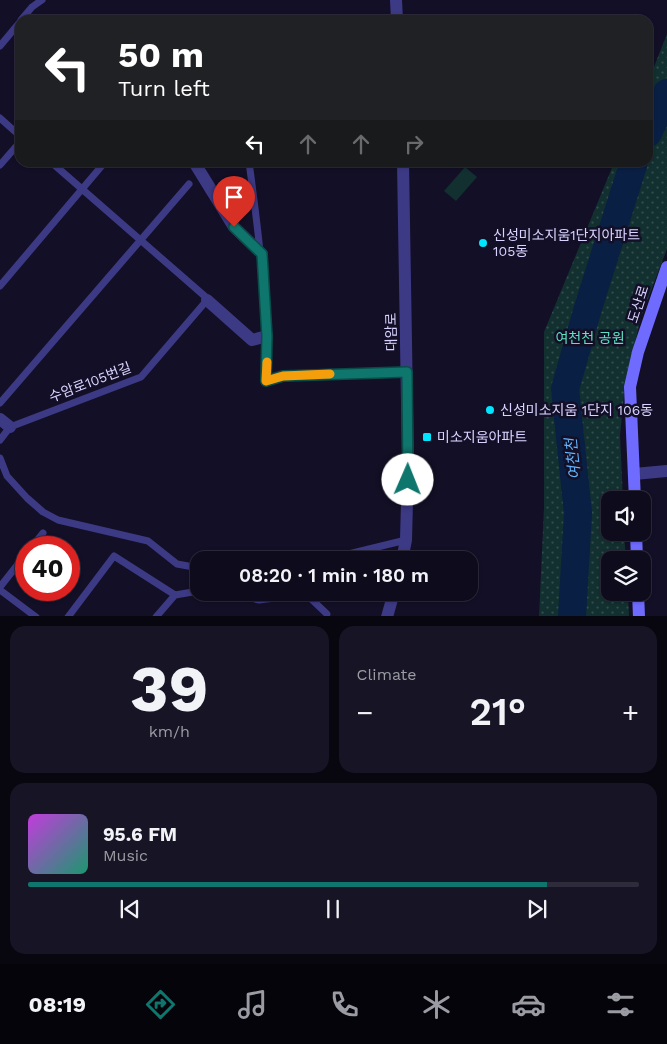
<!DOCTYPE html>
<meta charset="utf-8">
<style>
body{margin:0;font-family:"Work Sans","Noto Sans KR",sans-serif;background:#171425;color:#f1f3f6;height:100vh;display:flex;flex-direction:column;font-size:19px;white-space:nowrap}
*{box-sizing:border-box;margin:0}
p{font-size:16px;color:#9b9ba3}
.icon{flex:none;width:28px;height:28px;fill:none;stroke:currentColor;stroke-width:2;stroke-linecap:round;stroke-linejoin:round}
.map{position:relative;height:616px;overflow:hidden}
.details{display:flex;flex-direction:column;gap:10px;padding:10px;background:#08060f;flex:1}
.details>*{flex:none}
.guide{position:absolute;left:15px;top:15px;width:638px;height:152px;border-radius:15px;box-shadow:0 1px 4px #0004,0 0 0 1px #2e2b3b;background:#202124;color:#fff;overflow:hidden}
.buttons{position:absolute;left:601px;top:491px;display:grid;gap:10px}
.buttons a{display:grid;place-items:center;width:50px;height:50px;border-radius:10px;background:#0e0b1c;box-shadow:0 1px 4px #0004,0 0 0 1px #2e2b3b;font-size:25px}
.speed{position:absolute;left:15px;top:536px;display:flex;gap:10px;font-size:25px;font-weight:700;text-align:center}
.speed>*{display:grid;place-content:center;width:65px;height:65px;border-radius:50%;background:#0e0b1c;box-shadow:0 1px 4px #0004,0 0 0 1px #2e2b3b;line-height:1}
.speed .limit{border:8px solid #d22;background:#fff;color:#111}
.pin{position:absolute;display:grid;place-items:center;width:42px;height:42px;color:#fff;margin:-51px -21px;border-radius:50% 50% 50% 0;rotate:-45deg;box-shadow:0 0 5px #0007}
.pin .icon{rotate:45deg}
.me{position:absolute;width:55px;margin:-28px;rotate:1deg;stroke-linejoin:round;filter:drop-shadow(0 0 4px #0008)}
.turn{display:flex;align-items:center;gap:18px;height:105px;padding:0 20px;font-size:22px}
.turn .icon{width:65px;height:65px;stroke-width:2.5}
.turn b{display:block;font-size:35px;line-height:42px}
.lanes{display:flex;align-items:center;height:48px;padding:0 20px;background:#0003;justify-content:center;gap:25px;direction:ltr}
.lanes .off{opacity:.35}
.big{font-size:38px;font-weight:600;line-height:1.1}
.details .card{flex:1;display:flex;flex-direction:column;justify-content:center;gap:8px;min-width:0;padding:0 18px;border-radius:15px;background:#171425}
.details .dial{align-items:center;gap:0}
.dial b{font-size:65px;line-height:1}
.song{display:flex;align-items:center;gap:15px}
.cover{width:60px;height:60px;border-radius:8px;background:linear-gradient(135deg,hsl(290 70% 55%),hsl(160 70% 35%))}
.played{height:5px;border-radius:2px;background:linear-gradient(90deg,#0f766e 85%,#2e2b3b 85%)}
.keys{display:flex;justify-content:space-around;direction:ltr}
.heat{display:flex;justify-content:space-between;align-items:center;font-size:28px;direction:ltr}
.details .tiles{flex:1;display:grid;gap:10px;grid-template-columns:1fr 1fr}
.card:last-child{grid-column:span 2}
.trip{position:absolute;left:190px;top:551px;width:288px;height:50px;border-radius:15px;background:#0e0b1c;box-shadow:0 1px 4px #0004,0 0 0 1px #2e2b3b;font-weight:600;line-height:50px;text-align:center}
.dock{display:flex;height:80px;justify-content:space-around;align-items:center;background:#06040b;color:#9b9ba3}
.dock .icon{width:35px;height:35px}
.dock .active{color:#0f766e}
.dock b{font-size:22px;color:#f1f3f6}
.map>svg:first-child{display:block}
.park{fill:url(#park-dots)}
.pitch{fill:#12302f}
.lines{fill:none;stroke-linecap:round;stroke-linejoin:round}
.river{stroke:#0a1f44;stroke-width:28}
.service{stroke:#3d3a85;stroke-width:7}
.minor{stroke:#3d3a85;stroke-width:12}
.tertiary{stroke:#3d3a85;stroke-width:12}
.secondary{stroke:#6f6bff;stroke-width:12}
.route-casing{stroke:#0a4d48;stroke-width:12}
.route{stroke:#0f766e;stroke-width:9}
.slow{stroke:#f59e0b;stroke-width:9}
.poi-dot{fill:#00e5ff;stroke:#130f26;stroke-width:2}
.labels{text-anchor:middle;stroke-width:5;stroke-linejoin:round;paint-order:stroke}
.poi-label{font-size:14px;fill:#d9d4ff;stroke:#130f26;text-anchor:start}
.street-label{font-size:14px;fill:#d9d4ff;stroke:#130f26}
.park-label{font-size:14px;fill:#5fe0c0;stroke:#130f26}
.water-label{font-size:15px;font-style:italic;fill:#62b6ff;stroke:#130f26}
</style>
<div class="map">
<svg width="667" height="617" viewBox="0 0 667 617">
<defs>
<pattern id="park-dots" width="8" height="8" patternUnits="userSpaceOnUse" patternTransform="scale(1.25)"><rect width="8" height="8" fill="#12302f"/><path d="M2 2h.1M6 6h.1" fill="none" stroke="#344d4e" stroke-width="1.8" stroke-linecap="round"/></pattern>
</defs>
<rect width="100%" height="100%" fill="#130f26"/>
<path class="park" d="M667,34v215l-26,68 -16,68 -5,50 3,65h-13v32l14,1 2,27h-16v32l18,1 1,23 -90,1 5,-109v-176l70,-169 34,-1v-80z"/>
<path class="pitch" d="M465,167l12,10 -21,24 -12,-10z"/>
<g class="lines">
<path class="river" d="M648,133l19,-40
M572,617l6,-104 -13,-124 23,-81 46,-146"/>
<path class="service" d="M21,20l11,-13 10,-7
M0,46l20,-24
M0,118l20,18
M249,162c10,74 19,145 17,219l17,-5 124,-4
M0,165l20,-23
M0,286l105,-124
M0,403l189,-219
M0,440l10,-13 131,-50 67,-78 -157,-137
M0,458l7,18 20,22 16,14 15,8 90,21 29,23 22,4
M31,548l12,-15
M324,560l82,-20
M0,587l26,-33
M0,590l36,27
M226,592l33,8 47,-6 21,20 -1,3
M68,617l46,-61 61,39
M156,617l19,-22 24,-4"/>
<path class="minor" d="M194,162l40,65 28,27
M207,300l45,40 15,-4
M0,419l10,8
M634,474l33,-3"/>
<path class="tertiary" d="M396,0l1,20
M402,560l4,-20 2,-77 -5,-301
M387,617l7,-25"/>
<path class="secondary" d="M635,500l-5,-113 8,-35 29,-85
M636,532l1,28
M638,592l1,25"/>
</g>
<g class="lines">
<g class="route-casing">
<path id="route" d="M234,227l28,27 5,82 -1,45 17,-5 124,-4 1,108"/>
</g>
<use href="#route" class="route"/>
<path class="slow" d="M267,362l-1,19 17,-5 47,-2"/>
</g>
<g class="poi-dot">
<circle cx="483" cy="243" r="5"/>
<circle cx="490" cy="410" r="5"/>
<rect x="422" y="432" width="10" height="10" rx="2.5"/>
</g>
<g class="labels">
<g class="poi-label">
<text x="493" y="240">신성미소지움1단지아파트<tspan x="493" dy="16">105동</tspan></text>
<text x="500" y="415">신성미소지움 1단지 106동</text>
<text x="437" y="442">미소지움아파트</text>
</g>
<g class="street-label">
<text transform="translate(638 304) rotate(-72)" y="5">도산로</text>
<text transform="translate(391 332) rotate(-91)" y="5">대암로</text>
<text transform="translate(90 382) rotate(-21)" y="5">수암로105번길</text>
</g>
<g class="park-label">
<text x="590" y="343">여천천 공원</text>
</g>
<g class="water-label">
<text transform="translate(573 459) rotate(-96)" y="5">여천천</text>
</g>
</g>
</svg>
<div class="buttons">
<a><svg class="icon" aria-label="sound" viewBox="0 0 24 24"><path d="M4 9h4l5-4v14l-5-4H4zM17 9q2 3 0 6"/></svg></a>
<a><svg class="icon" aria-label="layers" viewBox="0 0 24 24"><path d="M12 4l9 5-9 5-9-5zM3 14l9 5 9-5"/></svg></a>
</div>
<div class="speed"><div class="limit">40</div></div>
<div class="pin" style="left:234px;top:227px;background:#d93025"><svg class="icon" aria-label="arrive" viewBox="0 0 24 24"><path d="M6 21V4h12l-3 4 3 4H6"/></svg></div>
<svg class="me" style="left:408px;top:480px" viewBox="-20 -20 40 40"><circle r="19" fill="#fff"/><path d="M0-13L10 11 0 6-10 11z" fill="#0f766e"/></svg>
<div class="trip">08:20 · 1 min · 180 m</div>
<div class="guide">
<div class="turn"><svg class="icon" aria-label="left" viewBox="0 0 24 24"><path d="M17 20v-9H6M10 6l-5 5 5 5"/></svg><div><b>50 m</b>Turn left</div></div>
<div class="lanes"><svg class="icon" aria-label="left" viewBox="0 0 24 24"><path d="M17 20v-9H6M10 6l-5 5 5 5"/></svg><svg class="icon off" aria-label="ahead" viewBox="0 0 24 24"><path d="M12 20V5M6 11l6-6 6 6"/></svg><svg class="icon off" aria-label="ahead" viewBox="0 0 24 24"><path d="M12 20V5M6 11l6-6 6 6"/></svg><svg class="icon off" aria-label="right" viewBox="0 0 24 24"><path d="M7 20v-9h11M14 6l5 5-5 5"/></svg></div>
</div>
</div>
<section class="details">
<div class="tiles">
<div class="card dial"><b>39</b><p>km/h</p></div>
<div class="card"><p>Climate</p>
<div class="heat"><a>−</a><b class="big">21°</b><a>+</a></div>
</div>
<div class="card">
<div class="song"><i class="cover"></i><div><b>95.6 FM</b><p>Music</p></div></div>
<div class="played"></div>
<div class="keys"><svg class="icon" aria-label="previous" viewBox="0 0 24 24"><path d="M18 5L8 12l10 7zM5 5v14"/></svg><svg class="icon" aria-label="pause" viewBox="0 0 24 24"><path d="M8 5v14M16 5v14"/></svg><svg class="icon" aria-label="next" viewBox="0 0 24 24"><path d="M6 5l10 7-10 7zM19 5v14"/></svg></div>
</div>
</div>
</section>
<nav class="dock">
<b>08:19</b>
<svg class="icon active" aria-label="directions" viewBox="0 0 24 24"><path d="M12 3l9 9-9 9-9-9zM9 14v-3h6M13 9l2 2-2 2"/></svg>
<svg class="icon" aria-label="music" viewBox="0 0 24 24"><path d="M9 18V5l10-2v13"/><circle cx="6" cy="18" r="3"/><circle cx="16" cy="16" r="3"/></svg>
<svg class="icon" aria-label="phone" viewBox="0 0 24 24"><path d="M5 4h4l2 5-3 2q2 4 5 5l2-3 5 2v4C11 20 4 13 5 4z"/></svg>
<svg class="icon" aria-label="climate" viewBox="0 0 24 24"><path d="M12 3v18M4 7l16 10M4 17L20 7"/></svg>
<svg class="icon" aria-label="car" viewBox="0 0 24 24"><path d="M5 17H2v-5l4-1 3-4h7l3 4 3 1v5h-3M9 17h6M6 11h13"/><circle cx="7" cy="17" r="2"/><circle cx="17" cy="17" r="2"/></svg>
<svg class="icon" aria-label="filters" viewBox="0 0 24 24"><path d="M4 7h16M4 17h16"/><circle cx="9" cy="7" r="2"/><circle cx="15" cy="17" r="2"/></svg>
</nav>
